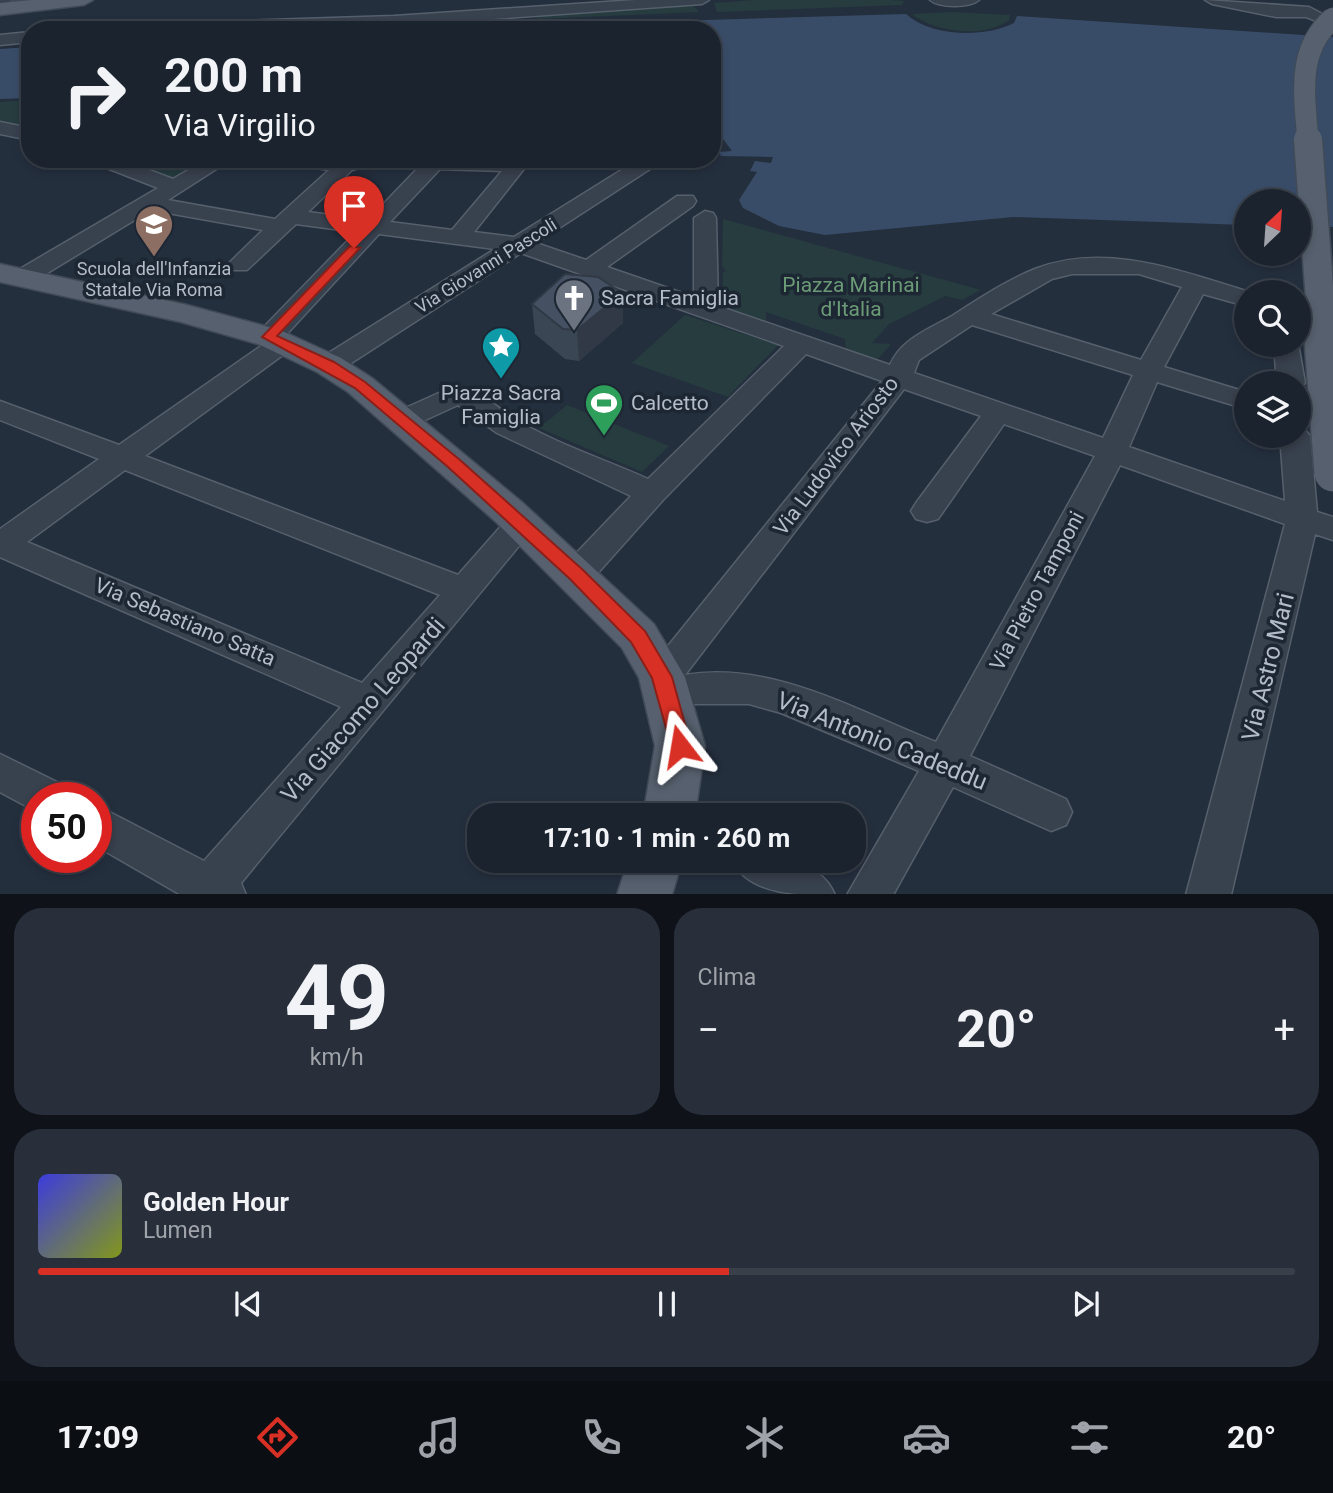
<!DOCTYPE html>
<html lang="it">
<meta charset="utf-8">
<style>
body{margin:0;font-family:Roboto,sans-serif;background:#282f3a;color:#f1f3f6;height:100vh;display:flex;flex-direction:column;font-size:26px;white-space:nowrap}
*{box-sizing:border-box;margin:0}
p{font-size:23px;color:#a0a4aa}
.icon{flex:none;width:38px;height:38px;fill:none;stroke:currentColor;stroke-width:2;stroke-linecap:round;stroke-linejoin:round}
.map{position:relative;height:894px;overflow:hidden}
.side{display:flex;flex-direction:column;gap:14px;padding:14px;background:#0f1319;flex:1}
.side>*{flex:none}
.banner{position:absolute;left:21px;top:21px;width:700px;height:147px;border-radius:28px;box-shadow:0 4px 10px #0003,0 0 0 2px #39404a;background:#1b232e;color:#f1f3f6;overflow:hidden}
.needle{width:46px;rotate:25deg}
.fabs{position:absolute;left:1234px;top:189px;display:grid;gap:14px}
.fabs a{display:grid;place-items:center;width:77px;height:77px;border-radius:50%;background:#1b232e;box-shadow:0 4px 10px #0003,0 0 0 2px #39404a;font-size:35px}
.speed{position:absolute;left:21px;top:782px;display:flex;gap:14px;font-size:35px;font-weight:700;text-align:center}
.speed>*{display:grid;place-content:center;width:91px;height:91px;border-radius:50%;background:#1b232e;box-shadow:0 4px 10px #0003,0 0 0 2px #39404a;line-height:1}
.speed .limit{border:10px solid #d22;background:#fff;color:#111}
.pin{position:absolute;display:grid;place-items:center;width:60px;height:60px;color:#fff;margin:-72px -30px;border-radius:50% 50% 50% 0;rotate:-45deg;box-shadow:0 0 7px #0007}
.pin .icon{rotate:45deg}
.me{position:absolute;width:77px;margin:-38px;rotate:346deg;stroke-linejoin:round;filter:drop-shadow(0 0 5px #0008)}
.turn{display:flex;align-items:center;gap:24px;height:147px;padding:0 28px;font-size:32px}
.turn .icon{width:91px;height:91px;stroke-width:2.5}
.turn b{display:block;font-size:49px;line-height:60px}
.big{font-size:52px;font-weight:700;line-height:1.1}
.side .widget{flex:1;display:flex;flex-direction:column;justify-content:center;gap:10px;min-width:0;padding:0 24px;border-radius:28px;background:#282f3a}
.side .dial{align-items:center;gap:0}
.dial b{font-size:91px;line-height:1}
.song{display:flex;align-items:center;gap:21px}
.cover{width:84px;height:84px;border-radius:10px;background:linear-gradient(135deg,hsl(240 70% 55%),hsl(70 70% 35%))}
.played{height:7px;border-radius:4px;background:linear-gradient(90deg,#d93025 55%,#39404a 55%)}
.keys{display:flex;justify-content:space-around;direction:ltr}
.heat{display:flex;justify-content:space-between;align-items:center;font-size:38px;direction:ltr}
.side .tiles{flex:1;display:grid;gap:14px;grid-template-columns:1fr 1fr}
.widget:last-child{grid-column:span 2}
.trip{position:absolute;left:467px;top:803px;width:399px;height:70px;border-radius:28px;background:#1b232e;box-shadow:0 4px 10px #0003,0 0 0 2px #39404a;font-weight:700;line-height:70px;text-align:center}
.tabs{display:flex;height:112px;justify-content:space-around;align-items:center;background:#0b0e12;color:#a0a4aa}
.tabs .icon{width:49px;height:49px}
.tabs .on{color:#d93025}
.tabs b{font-size:32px;color:#f1f3f6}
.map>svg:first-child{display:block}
.green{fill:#263c3f}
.water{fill:#394c67}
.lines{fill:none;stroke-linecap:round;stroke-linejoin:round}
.minor-casing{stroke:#565f6c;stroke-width:3}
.major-casing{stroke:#414a57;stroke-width:3}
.minor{fill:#38414e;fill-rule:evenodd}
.major{fill:#56606e;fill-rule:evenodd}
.major-bridge-far2-casing{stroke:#414a57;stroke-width:23;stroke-linecap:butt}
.major-bridge-far1-casing{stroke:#414a57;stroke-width:31;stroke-linecap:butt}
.major-bridge-casing{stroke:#414a57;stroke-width:40;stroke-linecap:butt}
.major-bridge-far2{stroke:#56606e;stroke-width:21}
.major-bridge-far1{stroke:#56606e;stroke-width:28}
.major-bridge{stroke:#56606e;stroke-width:37}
.wall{fill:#3b4654}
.shaded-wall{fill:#303945}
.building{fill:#455162;stroke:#303945;stroke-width:2}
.route{fill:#d93025;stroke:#8d1f18;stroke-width:2}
.labels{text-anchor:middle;stroke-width:7;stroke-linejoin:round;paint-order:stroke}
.far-street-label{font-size:18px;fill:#b4bcc9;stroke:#1d2633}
.far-poi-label{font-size:18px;fill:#b4bcc9;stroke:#1d2633}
.park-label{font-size:21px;fill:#6b9a76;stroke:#1d2633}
.poi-label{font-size:21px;fill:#b4bcc9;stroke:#1d2633;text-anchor:start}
.street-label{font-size:21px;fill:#b4bcc9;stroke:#1d2633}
.near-street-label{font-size:24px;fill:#b4bcc9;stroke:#1d2633}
</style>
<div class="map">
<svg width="1333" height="895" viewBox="0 0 1333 895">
<rect width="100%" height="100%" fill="#242f3e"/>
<path class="green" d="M754,0h135l15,1 -2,4 -185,7 -3,-9z
M692,4l7,8 -162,7 -1,-4z
M951,12l59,3 -1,5c-24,19 -75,12 -97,-6z
M30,100v28l-30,-5v-21z
M119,159h92l-35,20z
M723,219l258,71 -19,10 -17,-4 -56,28 -17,19 19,1 -14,16 -31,-10 -1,-11 -79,-27v11l-44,-15 1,-36 3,-1 -4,-5z
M685,315l93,30 -50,52 -96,-34z
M567,405l102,41 -27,26 -103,-44z"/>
<path class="water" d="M906,14c25,23 79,24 108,9l3,-7 316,21v190l-34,-1 -1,-25h-52v24l-233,-8 -188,18 -46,-9 -36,-18 -4,-8 18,-28 -7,-1 5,-10 16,2 2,-6 -52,-1 -2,-4 13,-1 -15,-20 -5,-1v-100h-339z
M30,47v51l-30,1v-50z"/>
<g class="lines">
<g class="minor-casing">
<path id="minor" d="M0,0h12l-12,6z
M636,0h73l-7,4 -308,22 -289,4 8,-5 281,-9z
M930,0h49c-9,8 -40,8 -49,0z
M1205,0l104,7 21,11 -8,5 -16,-6h-30l-64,-13z
M30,32v10l-30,3v-10z
M0,122l30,6v12l-30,-6z
M91,159h29l53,20 34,-20h25l-64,41 107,19 54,-49 -33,-5 -10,-6h232l9,6 -53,67 40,5 122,-76h14l3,4 -3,4 -114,74 50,17 91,-64h16l3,5 -3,5 -86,61 87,30v-79l11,-7 8,2 3,5 2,88 172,59c11,-26 39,-36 62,-49 25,-16 55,-36 83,-47 71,-28 147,3 215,23h-4v14l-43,-12 -39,73 82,25v17l-89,-27 -28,65 156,54 -5,-65h18v-8l7,2 5,6 7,76 16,5v23l-18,-6 -84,361h-45l99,-371 -165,-59 -150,291 96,43 6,13 -6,13 -15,6 -98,-44 -60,108h-46l72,-124 -138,-58 -32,-9h-55l-27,5 -13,-4 -6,-11 3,-6 -8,-11 239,-296 -76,-27 -143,146 -75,84 -12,3 -12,-3 -5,-9 5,-9 67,-70 -134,-63 -39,-28 -46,21 -10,3 -10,-3 -4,-6 4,-6 58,-26c22,-5 39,13 56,25 42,29 96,45 142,66l136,-133 -263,-93 -182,118h-20l-3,-6 3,-6 176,-110 -116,-15 -94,102 10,7 -4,6 -146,107 313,119 52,-59 11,-3 11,3 5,8 -296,359 5,12h-65l-85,-49v-41l108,56 137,-154 -341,-150v-28l99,-70 -99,-39v-19l119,44 145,-101 -8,-7 4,-6 96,-99 -60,-8 -49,46h-16l-4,-5 36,-35 -112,-20 -120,73h-18l-3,-5 3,-5 145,-85 -64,-25zM365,166l53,2 -50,52 -60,-8 44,-42zM440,169l62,2 -50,59 -62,-8zM1072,274h67l43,13 -41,73 -150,-46 61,-35zM972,325l161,50 -30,63 -189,-65 5,-13zM904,389l77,27 -65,87 -5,8 5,8 11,3 11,-3 66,-95 91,32 -159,286c-77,-30 -165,-82 -251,-67zM125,470l315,125 -78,88 -335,-141z
M1298,343l7,40 -7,6v-6h-21l-3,-38z
M0,754l63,31 6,13h-32v14l-37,-20z
M732,861c37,0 86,-7 103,34 -37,0 -85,0 -103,-34z"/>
</g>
<g class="major-casing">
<path id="major" d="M32,0h61l-9,5 -84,10v-12z
M0,264l187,41 93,25 61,28 31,20 151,125 131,121 31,53 20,69 -10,70h-52l12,-70 -16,-68 -17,-30 -127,-127 -147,-129 -31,-20 -59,-28 -77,-22 -181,-40z
M628,861h54l-10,34h-55z"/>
</g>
<use href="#minor" class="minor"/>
<use href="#major" class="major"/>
<g class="major-bridge-far2-casing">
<path id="major-bridge-far2" d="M1308,142c-3,-45 -13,-91 25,-124"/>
</g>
<g class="major-bridge-far1-casing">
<path id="major-bridge-far1" d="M1308,140l14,187"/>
</g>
<g class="major-bridge-casing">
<path id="major-bridge" d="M1322,326l11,147"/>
</g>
<use href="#major-bridge-far2" class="major-bridge-far2"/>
<use href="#major-bridge-far1" class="major-bridge-far1"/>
<use href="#major-bridge" class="major-bridge"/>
</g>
<path class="wall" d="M622,293l1,30 -44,38 -14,-2 -30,-25 -3,-30z"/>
<path class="shaded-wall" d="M622,293l1,30 -44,38 -2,-31z"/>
<path class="building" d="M565,274l33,3 24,16 -45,37 -14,-1 -31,-25z"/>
<path class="route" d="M350,246l10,2 -83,88 57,26 31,20 95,78 123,110 62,61 27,46 19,69 -3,7 -8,2 -7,-2 -21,-75 -21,-36 -61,-63 -122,-112 -93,-79 -93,-51z"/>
<defs>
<g id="school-pin" transform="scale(2.0125)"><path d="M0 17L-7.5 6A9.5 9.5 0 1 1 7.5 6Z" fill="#8d6e63" stroke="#1d2633"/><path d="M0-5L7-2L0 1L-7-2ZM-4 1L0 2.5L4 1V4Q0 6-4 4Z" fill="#fff"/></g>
<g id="church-pin" transform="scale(2.0125)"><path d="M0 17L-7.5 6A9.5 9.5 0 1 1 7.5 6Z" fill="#6b7280" stroke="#1d2633"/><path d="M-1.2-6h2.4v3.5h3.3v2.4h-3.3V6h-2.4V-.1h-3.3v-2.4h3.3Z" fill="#fff"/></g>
<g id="sight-pin" transform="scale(2.0125)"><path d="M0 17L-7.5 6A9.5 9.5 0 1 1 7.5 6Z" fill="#0f9aa8" stroke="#1d2633"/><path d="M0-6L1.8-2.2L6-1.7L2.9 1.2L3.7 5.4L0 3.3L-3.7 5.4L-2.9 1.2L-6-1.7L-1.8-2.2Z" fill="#fff"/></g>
<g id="stadium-pin" transform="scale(2.0125)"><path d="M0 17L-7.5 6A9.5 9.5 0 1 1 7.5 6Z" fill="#2e9e5b" stroke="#1d2633"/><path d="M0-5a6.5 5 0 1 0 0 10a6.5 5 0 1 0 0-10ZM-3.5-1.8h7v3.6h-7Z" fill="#fff"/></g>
</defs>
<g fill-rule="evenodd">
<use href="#school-pin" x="154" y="224"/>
<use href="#church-pin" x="574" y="298"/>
<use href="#sight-pin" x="501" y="346"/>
<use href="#stadium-pin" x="604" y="403"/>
</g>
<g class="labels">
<g class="far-street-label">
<text transform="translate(486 266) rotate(-32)" y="6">Via Giovanni Pascoli</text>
</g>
<g class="far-poi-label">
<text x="154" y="275">Scuola dell'Infanzia<tspan x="154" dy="21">Statale Via Roma</tspan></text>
</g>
<g class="park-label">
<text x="851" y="292">Piazza Marinai<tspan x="851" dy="24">d'Italia</tspan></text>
</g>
<g class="poi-label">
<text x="601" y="305">Sacra Famiglia</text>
<text x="501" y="400" text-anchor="middle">Piazza Sacra<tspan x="501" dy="24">Famiglia</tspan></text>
<text x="631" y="410">Calcetto</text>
</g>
<g class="street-label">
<text transform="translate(836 456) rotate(-53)" y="7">Via Ludovico Ariosto</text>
<text transform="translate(1037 591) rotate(-62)" y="7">Via Pietro Tamponi</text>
<text transform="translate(185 622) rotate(23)" y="7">Via Sebastiano Satta</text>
</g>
<g class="near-street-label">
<text transform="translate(1268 667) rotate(-76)" y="8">Via Astro Mari</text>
<text transform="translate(363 710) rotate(-49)" y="8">Via Giacomo Leopardi</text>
<text transform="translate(882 741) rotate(22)" y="8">Via Antonio Cadeddu</text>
</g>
</g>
</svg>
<div class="fabs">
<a><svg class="needle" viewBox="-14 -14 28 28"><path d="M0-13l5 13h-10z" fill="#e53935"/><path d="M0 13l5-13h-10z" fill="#a0a4aa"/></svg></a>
<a><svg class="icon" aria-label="search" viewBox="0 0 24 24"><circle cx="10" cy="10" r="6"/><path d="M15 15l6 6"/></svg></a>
<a><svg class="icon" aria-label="layers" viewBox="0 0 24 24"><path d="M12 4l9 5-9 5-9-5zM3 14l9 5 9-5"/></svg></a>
</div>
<div class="speed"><div class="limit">50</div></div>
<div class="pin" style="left:354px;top:248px;background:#d93025"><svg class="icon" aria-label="arrive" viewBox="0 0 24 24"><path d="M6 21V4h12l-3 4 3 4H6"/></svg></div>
<svg class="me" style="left:680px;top:746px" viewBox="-20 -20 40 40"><path d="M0-17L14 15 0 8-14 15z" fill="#d93025" stroke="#fff" stroke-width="4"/></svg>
<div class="trip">17:10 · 1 min · 260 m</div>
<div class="banner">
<div class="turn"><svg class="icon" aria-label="right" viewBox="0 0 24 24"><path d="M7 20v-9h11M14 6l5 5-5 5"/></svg><div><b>200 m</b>Via Virgilio</div></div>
</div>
</div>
<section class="side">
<div class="tiles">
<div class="widget dial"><b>49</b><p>km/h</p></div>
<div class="widget"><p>Clima</p>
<div class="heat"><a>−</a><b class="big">20°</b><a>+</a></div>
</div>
<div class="widget">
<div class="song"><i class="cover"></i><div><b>Golden Hour</b><p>Lumen</p></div></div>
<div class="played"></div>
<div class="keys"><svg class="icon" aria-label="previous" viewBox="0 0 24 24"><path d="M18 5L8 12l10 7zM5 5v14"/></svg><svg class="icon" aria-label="pause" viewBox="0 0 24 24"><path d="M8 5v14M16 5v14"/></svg><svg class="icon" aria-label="next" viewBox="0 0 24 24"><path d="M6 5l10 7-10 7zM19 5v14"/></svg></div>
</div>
</div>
</section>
<nav class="tabs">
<b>17:09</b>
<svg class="icon on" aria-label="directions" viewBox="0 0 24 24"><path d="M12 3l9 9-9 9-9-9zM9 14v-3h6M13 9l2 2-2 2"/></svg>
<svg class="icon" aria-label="music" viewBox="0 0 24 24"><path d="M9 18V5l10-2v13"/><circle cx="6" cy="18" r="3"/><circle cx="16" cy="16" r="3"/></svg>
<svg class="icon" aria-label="phone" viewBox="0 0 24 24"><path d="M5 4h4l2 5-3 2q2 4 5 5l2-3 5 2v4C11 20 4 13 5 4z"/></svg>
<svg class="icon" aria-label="climate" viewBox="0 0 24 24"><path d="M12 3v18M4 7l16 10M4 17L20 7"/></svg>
<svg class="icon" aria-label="car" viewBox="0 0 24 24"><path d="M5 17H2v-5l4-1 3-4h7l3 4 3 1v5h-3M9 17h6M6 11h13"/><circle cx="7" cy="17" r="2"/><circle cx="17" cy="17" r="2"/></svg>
<svg class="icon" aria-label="filters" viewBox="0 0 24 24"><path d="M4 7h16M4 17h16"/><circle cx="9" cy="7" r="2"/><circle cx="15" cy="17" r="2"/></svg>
<b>20°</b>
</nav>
